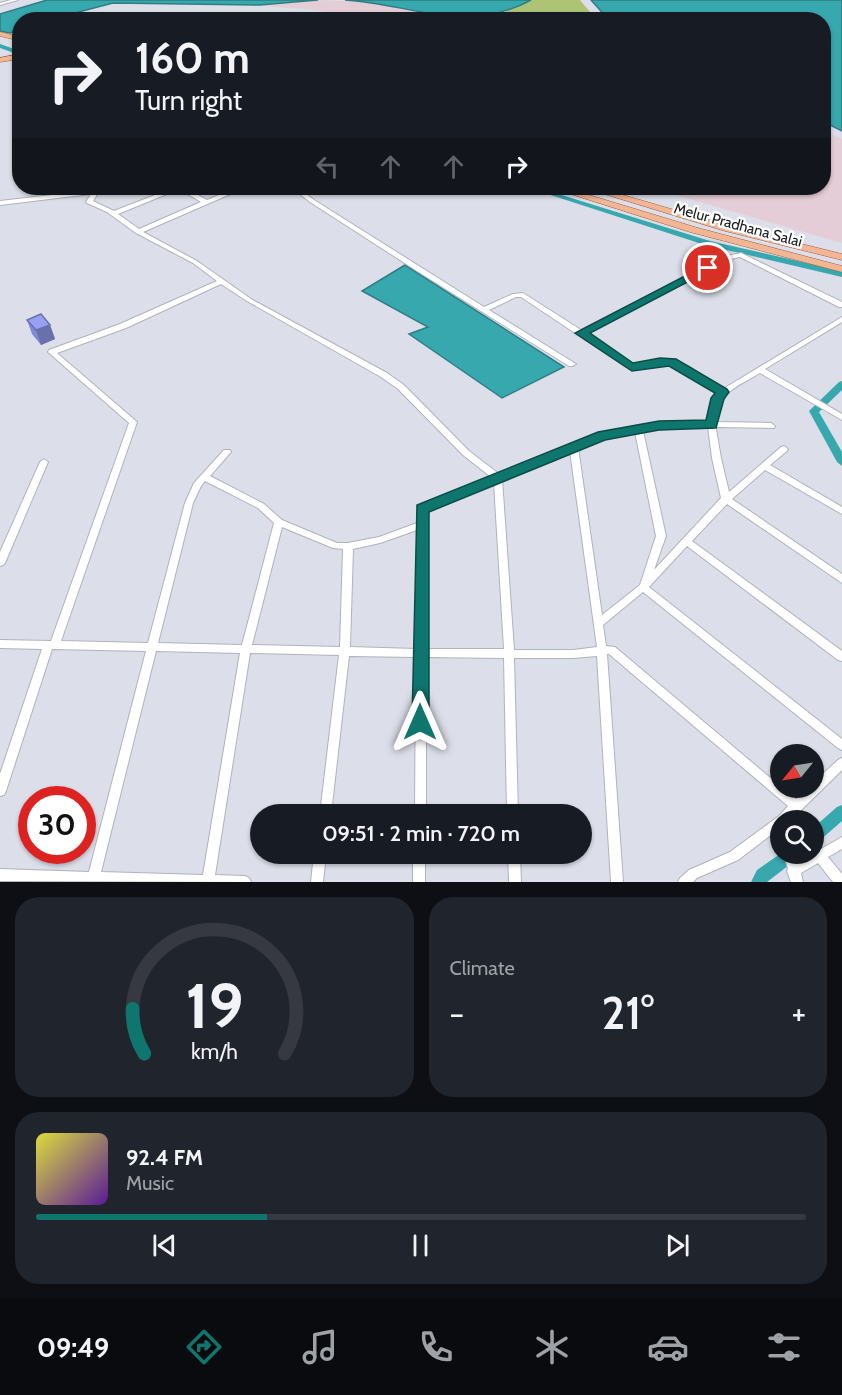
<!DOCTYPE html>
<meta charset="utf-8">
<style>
body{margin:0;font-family:Cabin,sans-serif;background:#20242c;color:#f1f3f6;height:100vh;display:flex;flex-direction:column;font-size:22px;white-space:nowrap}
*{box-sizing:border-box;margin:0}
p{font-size:20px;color:#9ea1a6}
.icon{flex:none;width:33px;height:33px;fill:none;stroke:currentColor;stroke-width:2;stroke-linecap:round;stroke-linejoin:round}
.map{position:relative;height:882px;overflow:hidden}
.drawer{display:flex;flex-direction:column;gap:15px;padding:15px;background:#0d0f14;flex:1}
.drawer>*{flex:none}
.banner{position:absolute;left:12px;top:12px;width:819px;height:183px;border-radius:24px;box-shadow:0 2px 4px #0004;background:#171b24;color:#f1f3f6;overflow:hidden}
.needle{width:39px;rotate:240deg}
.tools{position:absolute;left:770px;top:744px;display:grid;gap:12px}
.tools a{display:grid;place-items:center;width:54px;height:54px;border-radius:50%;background:#171b24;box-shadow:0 2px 4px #0004;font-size:30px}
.speed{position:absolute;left:18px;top:786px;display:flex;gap:12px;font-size:30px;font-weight:700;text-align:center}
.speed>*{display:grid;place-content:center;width:78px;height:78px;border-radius:50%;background:#171b24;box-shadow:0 2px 4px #0004;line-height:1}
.speed .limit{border:9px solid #d22;background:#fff;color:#111}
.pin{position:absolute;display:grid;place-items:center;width:51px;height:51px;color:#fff;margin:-26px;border:3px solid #fff;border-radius:50%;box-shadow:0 2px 6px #0007}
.me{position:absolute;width:66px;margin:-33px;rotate:0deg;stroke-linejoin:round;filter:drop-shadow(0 0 4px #0008)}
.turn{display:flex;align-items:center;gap:21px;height:126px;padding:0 24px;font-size:27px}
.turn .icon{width:78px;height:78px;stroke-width:2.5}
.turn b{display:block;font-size:42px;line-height:51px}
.lanes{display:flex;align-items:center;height:57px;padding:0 24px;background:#0003;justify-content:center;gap:30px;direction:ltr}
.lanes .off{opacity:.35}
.big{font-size:45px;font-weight:600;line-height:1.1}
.drawer .widget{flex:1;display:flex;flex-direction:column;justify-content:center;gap:9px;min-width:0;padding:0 21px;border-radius:24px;background:#20242c}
.drawer .dial{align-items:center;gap:0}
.dial svg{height:156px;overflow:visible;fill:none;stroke:#363941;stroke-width:7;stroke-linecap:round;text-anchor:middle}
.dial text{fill:#f1f3f6;stroke:none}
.song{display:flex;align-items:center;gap:18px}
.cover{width:72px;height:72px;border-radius:9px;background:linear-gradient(135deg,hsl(60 70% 55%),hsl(270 70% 35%))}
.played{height:6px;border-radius:3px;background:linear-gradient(90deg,#0f766e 30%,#363941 30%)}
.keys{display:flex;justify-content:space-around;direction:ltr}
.heat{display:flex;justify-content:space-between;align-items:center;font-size:33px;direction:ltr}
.drawer .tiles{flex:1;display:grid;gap:15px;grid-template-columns:1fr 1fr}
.widget:last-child{grid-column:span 2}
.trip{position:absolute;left:250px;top:804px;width:342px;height:60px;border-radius:30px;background:#171b24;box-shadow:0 2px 4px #0004;font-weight:600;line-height:60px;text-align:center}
.tab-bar{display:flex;height:96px;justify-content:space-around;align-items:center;background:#090b0e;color:#9ea1a6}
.tab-bar .icon{width:42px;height:42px}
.tab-bar .on{color:#0f766e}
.tab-bar b{font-size:27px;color:#f1f3f6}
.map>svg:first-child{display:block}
.commercial{fill:#e5cdd7}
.green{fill:#aec475}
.water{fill:#37a8ad;stroke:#2f7e83;stroke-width:1.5}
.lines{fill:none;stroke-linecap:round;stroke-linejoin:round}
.canal{fill:#37a8ad;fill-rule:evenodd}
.street-casing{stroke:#b0b2bc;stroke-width:2}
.primary-casing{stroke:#a2603d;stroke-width:1}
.street{fill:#fff;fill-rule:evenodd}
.primary{fill:#f2b694;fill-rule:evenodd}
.wall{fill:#818ad4}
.shaded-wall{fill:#6971ac}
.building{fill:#96a1f6;stroke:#6971ac;stroke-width:1.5}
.route{fill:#0f766e;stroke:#0a4d48;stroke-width:1.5}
.labels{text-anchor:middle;stroke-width:4.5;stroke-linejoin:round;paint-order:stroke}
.far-street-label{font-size:15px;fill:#1b1c20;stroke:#fff}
</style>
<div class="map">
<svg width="842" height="882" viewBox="0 0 842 882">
<rect width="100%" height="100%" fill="#dcdee9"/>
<path class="commercial" d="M319,0l47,2 77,15 60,-3 63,5 -207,1 -42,-10 -55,-4z
M824,131l18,8v104l-167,-48 10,-7h139z"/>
<path class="green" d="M531,0h49l16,19 -93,-6z"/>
<path class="water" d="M47,0h271l-58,5 -147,-2 -61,16 -32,1 -1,10 -9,3 -10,-2v-17z
M345,0h186c-64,35 -120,4 -186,0z
M591,0h251v131l-18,-9v-102l-216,-1z
M405,265l159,102 -62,31 -93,-64 19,-7 -66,-36z"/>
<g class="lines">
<path class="canal" d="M0,44l20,7v4l-20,-7z
M529,188h10l171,53 132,30v6l-137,-32z
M842,381v9l-23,22 23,40v14l-5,-4 -28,-51 30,-29z
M842,805v16l-24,21 -5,2v-16l24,-21z
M780,854h19l-2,5 -30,23h-16l6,-12z"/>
<g class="street-casing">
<path id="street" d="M11,0h7l-18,5v-2z
M16,166h4v4l-6,-1 -1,-1z
M102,188h7l-11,5 -5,8 21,10 59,-23h12l22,12 29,-12h7l-1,1 -99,43 54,29 54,38 136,74 17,12 65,66 30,23 89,-37 50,-12 71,-3 3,-19 7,-10c-14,-9 -39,-30 -55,-30 -15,1 -22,8 -38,4l-105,-70h-5l-27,13 87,54 -4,2h-3l-152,-95 -107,-69 -18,-14h6l16,12 170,107 29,-13 10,-1 58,37 146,-74 14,-3 101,49v5h-3l-99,-50 -9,2 -145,74 46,30 11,1 19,-5 13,2 15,6 33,22 119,-72v5l-77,47 77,45v6l-82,-47c-23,14 -42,18 -43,49l54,1 4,3 -1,2 -58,-1v2l5,29 8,34 52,-45 3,-1 4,3 -1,2 -17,14 72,42v7l-77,-44 -33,29 110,75v9l-115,-79 -35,37 150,110v10l-4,-1 -151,-114 -38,41 193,152v11l-4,-2 -195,-156 -40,33 3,21 9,1 165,139v2h2l14,11 12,-11h5v-5l25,-23 4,-2v12l-51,50h-11v8l-42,32 -41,18 -4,4h-15l2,-4 9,-8 41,-18 49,-36 9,-10 -179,-152h-2l16,228h-12l-14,-226 -24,2h-59l4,156h-11l-3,-156 -78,-1v157h-11l1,-157 -67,-1 -18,158h-11l19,-159 -89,-2 -35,222 30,1 4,2 2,4 -251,-1v-12l89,3 57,-221 -94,-2 -46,142 -2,4 -4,1v-22l42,-125 -42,-1v-8l51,1 78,-218 -81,-71 1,-2 71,-26 97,-43 -24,-18 -57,-30 -29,-21 -20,-9 -1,-1 5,-8 -91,11v-4l95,-11zM179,189l22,13 -62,27 -21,-15zM221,284l26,17 134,76 17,12 65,66 28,22 -72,30 -1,2 -1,14 -38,14 -31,6h-11l-55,-23 -18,-16 -54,-28 21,-24 -1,-2h-6l-30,33 -9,20 -37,140 -87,-2 76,-219 -80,-69 69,-25zM708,427l4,31 9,40 -67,72 12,-34 -23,-105 37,-3zM635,432l21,104 -16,49 -38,30 -24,-168 15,-6zM570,451l27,196 -24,3h-59l-12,-171zM205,481l53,27 16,15 -32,122 -84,-2 35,-140 8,-17zM494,483l10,166h-78v-138zM282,527l51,21 10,1 -3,98 -88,-2zM417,530l-1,119 -66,-2 3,-98 27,-6zM156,651l84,2 -37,222 -102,-3z
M44,459l4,3 -43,101 -2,2 -3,1v-14l40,-90z
M842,837v12l-14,8 14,17v8h-9l-15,-19 -17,10 2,9h-12l-4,-11 1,-2 -4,-15h12l2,8z
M314,854h12l-3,28h-12z
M413,854h12v28h-12z
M508,854h12l1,28h-12z"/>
</g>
<g class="primary-casing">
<path id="primary" d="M0,32l20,5v4l-20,-5z
M20,54v5l-20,3v-4z
M552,188h14l132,40 144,38v6l-152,-40z
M585,188h14l134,39 109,27v6l-117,-29z"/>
</g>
<use href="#street" class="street"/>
<use href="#primary" class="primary"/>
</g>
<path class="wall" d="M27,320l23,5 5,14 -14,6 -9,-11z"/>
<path class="shaded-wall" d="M50,325l5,14 -14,6 -5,-15z"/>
<path class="building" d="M41,314l9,11 -14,5 -9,-10z"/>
<path class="route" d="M704,266l10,2 -124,65 43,30 27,-5 16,1 51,30 2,3 -5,7 -8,29 -57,2 -54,10 -176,72v210l-2,6 -7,2 -6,-2 -2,-6 5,-217 181,-73 61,-11 47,-1 5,-22 4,-5 -46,-27 -37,5 -57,-38z"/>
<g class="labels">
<g class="far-street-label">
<text transform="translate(738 225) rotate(15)" y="5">Melur Pradhana Salai</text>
</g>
</g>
</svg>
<div class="tools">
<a><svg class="needle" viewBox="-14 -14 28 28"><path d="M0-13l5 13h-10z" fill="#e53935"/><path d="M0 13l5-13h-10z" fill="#9ea1a6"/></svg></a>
<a><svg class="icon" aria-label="search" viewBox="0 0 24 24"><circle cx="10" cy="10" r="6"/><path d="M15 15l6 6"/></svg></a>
</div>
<div class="speed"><div class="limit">30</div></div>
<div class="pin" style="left:708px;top:268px;background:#d93025"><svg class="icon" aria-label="arrive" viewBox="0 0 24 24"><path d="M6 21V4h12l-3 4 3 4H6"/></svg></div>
<svg class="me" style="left:420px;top:722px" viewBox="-20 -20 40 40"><path d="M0-17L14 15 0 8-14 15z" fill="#0f766e" stroke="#fff" stroke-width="4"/></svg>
<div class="trip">09:51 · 2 min · 720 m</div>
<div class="banner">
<div class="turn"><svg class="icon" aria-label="right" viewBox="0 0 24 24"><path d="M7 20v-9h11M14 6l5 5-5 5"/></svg><div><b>160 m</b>Turn right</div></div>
<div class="lanes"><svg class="icon off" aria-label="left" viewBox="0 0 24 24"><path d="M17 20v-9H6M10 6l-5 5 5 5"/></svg><svg class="icon off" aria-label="ahead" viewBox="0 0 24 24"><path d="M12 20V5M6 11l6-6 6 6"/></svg><svg class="icon off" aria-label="ahead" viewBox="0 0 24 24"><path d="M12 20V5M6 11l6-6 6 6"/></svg><svg class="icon" aria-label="right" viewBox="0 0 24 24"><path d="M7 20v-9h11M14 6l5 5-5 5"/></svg></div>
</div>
</div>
<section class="drawer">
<div class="tiles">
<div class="widget dial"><svg viewBox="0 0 100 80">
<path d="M14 69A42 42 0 1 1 86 69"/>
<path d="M14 69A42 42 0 0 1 8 46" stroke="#0f766e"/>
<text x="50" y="56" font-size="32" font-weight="700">19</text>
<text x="50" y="72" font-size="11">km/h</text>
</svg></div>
<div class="widget"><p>Climate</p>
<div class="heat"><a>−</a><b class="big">21°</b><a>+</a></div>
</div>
<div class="widget">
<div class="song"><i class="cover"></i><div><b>92.4 FM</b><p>Music</p></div></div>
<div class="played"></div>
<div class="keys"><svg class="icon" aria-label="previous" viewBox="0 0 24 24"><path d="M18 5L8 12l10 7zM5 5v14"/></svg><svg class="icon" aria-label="pause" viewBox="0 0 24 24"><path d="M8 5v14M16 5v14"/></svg><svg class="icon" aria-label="next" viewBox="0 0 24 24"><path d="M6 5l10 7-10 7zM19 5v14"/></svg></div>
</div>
</div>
</section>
<nav class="tab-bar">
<b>09:49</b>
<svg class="icon on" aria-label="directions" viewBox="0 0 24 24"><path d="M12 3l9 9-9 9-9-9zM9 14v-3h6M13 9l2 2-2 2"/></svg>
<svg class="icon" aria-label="music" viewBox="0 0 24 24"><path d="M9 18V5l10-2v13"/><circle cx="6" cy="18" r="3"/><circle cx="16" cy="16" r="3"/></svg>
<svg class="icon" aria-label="phone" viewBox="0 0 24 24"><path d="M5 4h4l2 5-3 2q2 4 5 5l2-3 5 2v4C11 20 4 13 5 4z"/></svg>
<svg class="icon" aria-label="climate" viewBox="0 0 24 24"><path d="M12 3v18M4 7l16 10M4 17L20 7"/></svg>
<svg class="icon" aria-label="car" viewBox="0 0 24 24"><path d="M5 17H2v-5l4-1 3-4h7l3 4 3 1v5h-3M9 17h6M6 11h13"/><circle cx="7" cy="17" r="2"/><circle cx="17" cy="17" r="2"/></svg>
<svg class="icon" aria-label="filters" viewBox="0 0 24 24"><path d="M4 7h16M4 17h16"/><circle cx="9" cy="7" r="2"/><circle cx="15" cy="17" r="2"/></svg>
</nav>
